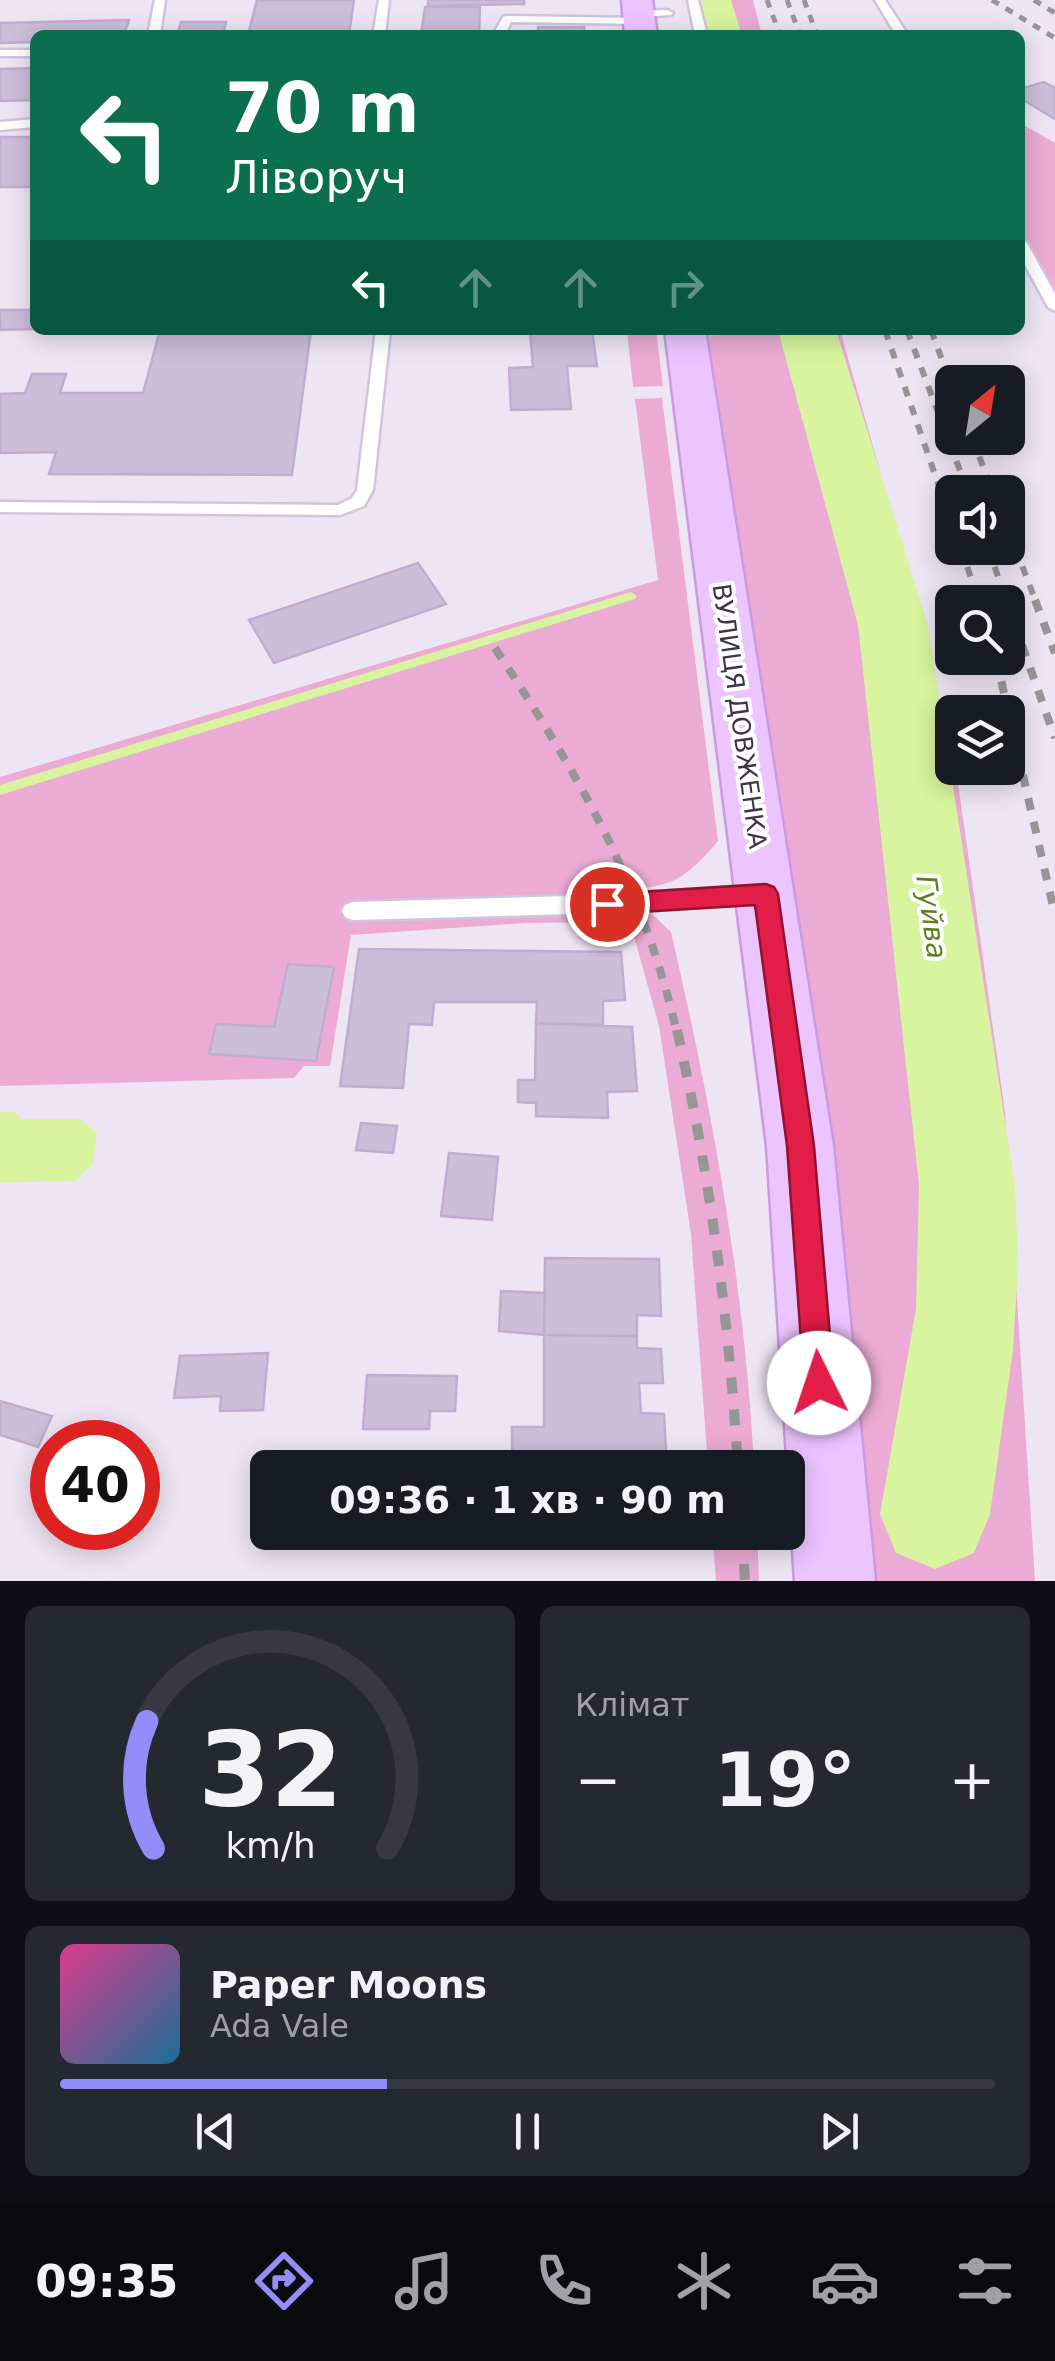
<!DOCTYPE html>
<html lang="uk">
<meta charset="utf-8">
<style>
body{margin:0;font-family:"DejaVu Sans",sans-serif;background:#242831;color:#f1f3f6;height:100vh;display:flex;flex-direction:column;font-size:38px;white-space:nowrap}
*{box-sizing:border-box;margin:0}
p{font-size:32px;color:#9ea1a6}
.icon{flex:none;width:55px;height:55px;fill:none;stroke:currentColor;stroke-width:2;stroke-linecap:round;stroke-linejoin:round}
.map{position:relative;height:1581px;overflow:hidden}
.panel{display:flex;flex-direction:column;gap:25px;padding:25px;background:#0d0f14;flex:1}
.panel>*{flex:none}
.hud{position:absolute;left:30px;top:30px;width:995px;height:305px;border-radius:15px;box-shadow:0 5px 25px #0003;background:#0b6e4f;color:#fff;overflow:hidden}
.needle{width:65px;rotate:30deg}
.tools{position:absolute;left:935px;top:365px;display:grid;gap:20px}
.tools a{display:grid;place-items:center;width:90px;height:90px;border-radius:15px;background:#171b24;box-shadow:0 5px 25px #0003;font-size:50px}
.speed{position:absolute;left:30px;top:1420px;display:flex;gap:20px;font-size:50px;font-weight:700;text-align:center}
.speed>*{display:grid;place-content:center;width:130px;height:130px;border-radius:50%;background:#171b24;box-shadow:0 5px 25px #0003;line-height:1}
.speed .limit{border:15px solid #d22;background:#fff;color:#111}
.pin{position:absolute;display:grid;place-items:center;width:85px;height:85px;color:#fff;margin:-42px;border:5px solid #fff;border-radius:50%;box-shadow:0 2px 10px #0007}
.me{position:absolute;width:110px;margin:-55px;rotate:356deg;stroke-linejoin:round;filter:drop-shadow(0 0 8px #0008)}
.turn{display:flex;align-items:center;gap:35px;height:210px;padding:0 30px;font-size:45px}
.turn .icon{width:130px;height:130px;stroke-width:2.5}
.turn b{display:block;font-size:70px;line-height:85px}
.lanes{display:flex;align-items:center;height:95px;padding:0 30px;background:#0003;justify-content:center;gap:50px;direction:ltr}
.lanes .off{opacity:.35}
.big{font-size:75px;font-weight:800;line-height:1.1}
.panel .widget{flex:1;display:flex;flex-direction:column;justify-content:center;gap:15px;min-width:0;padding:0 35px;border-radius:15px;background:#242831}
.panel .dial{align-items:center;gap:0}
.dial svg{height:260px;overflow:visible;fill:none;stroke:#363941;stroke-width:7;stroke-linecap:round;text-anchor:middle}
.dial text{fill:#f1f3f6;stroke:none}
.song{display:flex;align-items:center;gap:30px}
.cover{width:120px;height:120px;border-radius:15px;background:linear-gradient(135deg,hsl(330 70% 55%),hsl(200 70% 35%))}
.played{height:10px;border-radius:5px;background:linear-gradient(90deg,#938dfa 35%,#363941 35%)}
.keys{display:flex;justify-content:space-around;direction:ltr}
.heat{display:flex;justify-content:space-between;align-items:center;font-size:55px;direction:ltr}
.panel .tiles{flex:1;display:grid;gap:25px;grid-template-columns:1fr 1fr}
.widget:last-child{grid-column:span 2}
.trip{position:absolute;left:250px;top:1450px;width:555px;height:100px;border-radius:15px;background:#171b24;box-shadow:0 5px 25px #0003;font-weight:800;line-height:100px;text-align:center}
.tabs{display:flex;height:160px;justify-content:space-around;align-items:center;background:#090b0e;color:#9ea1a6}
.tabs .icon{width:70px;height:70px}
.tabs .active{color:#938dfa}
.tabs b{font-size:45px;color:#f1f3f6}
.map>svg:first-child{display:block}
.green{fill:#ebabd4}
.water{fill:#d8f49e}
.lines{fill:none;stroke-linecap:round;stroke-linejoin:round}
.stream{fill:#d8f49e;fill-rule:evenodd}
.river{fill:#d8f49e;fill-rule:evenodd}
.building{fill:#ccbdd9;stroke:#c0add1;stroke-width:2.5}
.lane-casing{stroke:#d3c4de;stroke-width:5}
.secondary-casing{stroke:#ca9ae3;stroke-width:5}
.lane{fill:#fff;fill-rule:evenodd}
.secondary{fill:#ecc4ff;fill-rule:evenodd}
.rail-far3{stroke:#969696;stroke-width:5;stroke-dasharray:8 8;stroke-linecap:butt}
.rail-far2{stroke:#969696;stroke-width:6;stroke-dasharray:10 10;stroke-linecap:butt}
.rail-far1{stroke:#969696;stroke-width:8;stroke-dasharray:12 12;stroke-linecap:butt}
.rail{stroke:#969696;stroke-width:10;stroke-dasharray:16 16;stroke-linecap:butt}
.route{fill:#e11d48;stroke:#92132f;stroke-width:2.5}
.labels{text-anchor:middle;stroke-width:8;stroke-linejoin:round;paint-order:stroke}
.street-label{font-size:25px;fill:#3e3447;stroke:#fff}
.water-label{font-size:28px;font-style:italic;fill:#5e7e1f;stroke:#fff}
</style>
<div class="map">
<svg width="1055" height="1581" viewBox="0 0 1055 1581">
<rect width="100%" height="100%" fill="#eee5f4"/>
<path class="green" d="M693,0h60l9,35h-61z
M1020,123l35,20v161l-35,-63z
M627,330h29l7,56 -30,1z
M840,330l56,197 61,249 48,336 30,469h-200l-150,-1250z
M662,398l56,443c-39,46 -52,47 -111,49l1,23 44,1 19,18c41,176 74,355 83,535h-46l-17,-233 -32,-208 -29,-104 -105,1 -174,12 -21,131h-26l-10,12 -294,8v-309l658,-197 -23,-181z
M712,1533h45l2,48h-43z"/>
<path class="water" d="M0,1112h14l7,7h59l17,14 -4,31 -18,17 -75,2z"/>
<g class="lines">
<path class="stream" d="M631,592l6,4 -2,3 -635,196v-10z"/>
<path class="river" d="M689,0h42l11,35h-44z
M778,330h58l92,295 87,560 3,82 -5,83 -23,164 -16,39 -39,16 -39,-16 -16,-39 36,-205 3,-124 -61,-560z"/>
</g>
<path class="building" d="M257,0h97l-5,35h-101z
M428,0h96v4l-96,2z
M425,7h55l-1,28h-58z
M129,20l-5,15h-89v7l-35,1v-20z
M181,22h45l-3,13h-46z
M538,27h46l1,8h-47z
M35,68v32l-35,1v-32z
M1044,82l11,6v31l-35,-21v-9z
M0,137h35v50h-35z
M0,310h35v19l-35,1z
M160,330h151l-19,145 -243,-1 7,-22 -56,1v-59l25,-1 7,-19h34l-6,19h83z
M530,330h62l5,36h-30l4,43 -60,1 -2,-42 24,-1z
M418,563l28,41 -172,59 -25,-43z
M359,949l262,3 4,48 -22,1v24l-67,-2 1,-21h-103l-2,23 -23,-1 -6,64 -63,-2z
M288,964l46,3 -18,94 -107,-7 7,-30 58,3z
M536,1023l96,4 5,64 -30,1 1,26 -72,-2v-13l-18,-1v-22h17z
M361,1123l36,3 -4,27 -37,-3z
M449,1153l49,4 -6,63 -51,-4z
M545,1258l114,1 2,57 -24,-1v21l-93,-1z
M501,1291l44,2 -1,42 -45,-4z
M544,1335l93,1v12l24,1 2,34h-24l2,30 23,1 3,54h-155v-41h32z
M268,1353l-5,57 -43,1 1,-15 -47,2 6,-42z
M367,1375l90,1 -2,35h-25l-1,18h-66z
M0,1401l52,15 -14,31 -38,-12z"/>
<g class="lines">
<g class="lane-casing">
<path id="lane" d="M155,0h10l-5,35h-12z
M379,0h10l-4,35h-12z
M688,0h10l9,35h-12z
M875,0h10l23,35h-12z
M667,10l6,3 -2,2 -32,2 -6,-3 6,-3z
M507,16l132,2 6,3 -6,3 -128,-2 -6,13h-12l10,-18z
M0,50h35v6h-35z
M35,119v8l-35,3v-8z
M1020,239l7,4 28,51v17l-7,-4 -28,-51z
M376,330h14l-17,160 -9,16 -24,9 -340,-3v-10l338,3 14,-7 5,-8z
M678,330h46c-10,7 -36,7 -46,0z
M764,885l7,3 4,6 -4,6 -7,3 -157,10 -254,7 -8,-3 -3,-6 3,-6 8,-3 254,-7z"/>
</g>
<g class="secondary-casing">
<path id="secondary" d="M622,0h30l5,35h-32z
M665,330h40l128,816 42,435h-80l-28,-435z"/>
</g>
<use href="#lane" class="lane"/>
<use href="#secondary" class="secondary"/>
<path class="rail-far3" d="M767,0l13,35
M787,0l13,35
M804,0l13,35
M992,0l63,38
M1034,0l21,13"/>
<path class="rail-far2" d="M885,330l67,194
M907,330l61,162
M931,330l21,57
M972,438l21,54
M1008,529l28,73
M961,548l18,54
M988,548l19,54"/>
<path class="rail-far1" d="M1006,600l49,138
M1035,600l20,53
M495,648c84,128 147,234 182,385
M996,658l59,257"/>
<path class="rail" d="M677,1030c33,145 52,290 61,438
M742,1532l3,49"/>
</g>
<path class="route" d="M766,884l8,3 4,7 36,252 20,237 -4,11 -11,4 -11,-4 -4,-11 -17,-237 -32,-241 -148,9 -8,-3 -4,-7 4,-7 8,-3z"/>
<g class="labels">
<g class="street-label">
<text transform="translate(740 716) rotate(82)" y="9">ВУЛИЦЯ ДОВЖЕНКА</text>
</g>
<g class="water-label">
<text transform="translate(932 917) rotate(82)" y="10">Гуйва</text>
</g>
</g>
</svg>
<div class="tools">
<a><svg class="needle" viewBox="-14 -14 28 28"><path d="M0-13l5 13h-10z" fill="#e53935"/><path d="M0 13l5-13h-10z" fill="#9ea1a6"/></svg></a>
<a><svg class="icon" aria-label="sound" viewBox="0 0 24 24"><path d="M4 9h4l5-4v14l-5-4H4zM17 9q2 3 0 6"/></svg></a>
<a><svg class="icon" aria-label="search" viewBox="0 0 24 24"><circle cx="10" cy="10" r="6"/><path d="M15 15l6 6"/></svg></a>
<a><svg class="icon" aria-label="layers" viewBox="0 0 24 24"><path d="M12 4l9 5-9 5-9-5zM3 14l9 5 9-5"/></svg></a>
</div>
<div class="speed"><div class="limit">40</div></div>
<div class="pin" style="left:607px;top:904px;background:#d93025"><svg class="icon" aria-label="arrive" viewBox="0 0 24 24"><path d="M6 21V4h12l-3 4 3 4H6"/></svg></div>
<svg class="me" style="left:819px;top:1383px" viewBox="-20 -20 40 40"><circle r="19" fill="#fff"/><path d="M0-13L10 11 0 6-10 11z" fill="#e11d48"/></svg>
<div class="trip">09:36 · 1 хв · 90 m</div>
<div class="hud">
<div class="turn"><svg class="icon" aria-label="left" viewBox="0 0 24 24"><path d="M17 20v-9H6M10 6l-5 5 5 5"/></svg><div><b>70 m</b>Ліворуч</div></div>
<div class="lanes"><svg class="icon" aria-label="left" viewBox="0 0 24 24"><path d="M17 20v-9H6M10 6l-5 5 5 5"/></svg><svg class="icon off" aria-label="ahead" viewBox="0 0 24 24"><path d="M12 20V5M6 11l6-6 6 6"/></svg><svg class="icon off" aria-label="ahead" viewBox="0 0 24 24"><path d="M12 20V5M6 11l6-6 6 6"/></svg><svg class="icon off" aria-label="right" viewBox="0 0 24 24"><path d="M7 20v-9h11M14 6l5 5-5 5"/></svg></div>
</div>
</div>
<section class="panel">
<div class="tiles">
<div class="widget dial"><svg viewBox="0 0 100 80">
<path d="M14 69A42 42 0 1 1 86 69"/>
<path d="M14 69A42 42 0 0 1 12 30" stroke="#938dfa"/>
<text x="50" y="56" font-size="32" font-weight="700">32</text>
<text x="50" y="72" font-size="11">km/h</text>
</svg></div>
<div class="widget"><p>Клімат</p>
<div class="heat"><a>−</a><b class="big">19°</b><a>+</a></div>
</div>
<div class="widget">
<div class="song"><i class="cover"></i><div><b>Paper Moons</b><p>Ada Vale</p></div></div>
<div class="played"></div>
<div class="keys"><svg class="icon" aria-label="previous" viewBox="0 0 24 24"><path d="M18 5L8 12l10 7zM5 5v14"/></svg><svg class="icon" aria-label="pause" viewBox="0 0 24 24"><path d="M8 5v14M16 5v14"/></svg><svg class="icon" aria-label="next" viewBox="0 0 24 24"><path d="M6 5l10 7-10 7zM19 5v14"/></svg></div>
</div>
</div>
</section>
<nav class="tabs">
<b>09:35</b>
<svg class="icon active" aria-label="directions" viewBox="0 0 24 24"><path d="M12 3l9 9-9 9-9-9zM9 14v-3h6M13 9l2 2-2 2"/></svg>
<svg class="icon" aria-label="music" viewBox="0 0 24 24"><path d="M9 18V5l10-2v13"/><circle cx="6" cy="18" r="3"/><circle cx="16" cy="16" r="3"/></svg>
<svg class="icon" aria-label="phone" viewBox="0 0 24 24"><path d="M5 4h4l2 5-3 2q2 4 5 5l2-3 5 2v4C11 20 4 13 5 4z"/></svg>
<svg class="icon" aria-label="climate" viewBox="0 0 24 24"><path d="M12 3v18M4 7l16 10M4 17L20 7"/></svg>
<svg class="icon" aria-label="car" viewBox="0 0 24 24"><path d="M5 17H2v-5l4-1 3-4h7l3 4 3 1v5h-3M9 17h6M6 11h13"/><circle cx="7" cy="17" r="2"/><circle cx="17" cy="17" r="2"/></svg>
<svg class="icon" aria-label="filters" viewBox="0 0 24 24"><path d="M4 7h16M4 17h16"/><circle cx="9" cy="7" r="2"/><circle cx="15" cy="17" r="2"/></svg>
</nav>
